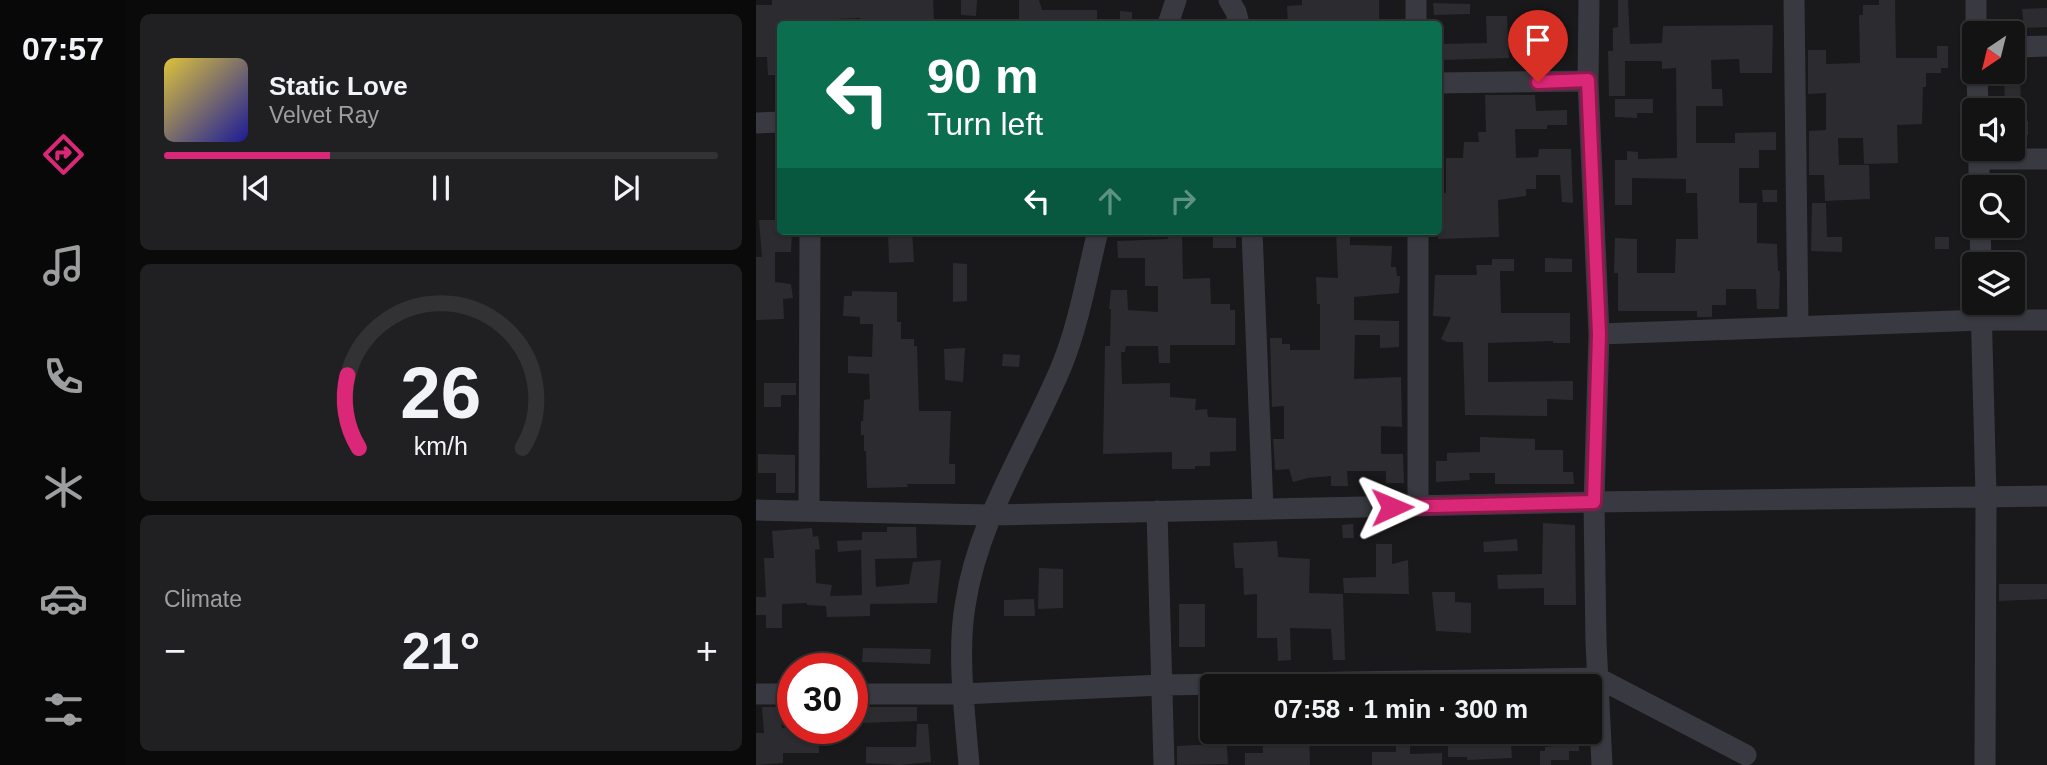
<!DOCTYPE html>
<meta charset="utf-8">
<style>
body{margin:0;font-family:Helvetica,sans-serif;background:#202022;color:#f1f3f6;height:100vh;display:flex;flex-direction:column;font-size:26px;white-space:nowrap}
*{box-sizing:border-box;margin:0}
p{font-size:23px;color:#9d9ea0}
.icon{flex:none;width:38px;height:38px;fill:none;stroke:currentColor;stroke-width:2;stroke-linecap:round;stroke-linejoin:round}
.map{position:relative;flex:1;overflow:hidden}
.drawer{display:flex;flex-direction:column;gap:14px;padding:14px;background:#0a0a0b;width:630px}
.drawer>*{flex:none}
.top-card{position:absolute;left:21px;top:21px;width:665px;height:214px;border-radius:7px;box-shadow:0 2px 5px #0004,0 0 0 2px #323234;background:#0b6e4f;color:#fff;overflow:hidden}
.needle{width:46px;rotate:215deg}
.tools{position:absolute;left:1206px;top:21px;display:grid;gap:14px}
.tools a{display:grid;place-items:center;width:63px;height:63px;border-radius:7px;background:#131314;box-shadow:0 2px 5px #0004,0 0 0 2px #323234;font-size:35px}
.speed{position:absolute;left:21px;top:653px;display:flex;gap:14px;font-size:35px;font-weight:700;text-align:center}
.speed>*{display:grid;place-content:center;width:91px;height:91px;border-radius:50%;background:#131314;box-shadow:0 2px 5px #0004,0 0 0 2px #323234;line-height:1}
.speed .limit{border:10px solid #d22;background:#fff;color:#111}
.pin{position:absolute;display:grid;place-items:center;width:60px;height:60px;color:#fff;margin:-72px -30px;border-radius:50% 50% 50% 0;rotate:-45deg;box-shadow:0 0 7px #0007}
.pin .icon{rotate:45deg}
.me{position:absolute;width:77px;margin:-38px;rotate:89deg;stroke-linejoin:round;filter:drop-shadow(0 0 5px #0008)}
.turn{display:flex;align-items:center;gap:24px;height:147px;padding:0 35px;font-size:32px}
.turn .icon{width:91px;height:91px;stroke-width:2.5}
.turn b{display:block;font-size:49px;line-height:60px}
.lanes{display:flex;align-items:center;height:66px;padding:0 35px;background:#0003;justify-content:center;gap:35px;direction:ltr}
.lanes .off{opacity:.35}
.big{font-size:52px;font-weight:700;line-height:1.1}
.drawer .widget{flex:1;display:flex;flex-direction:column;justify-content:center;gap:10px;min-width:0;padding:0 24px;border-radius:10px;background:#202022}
.drawer .dial{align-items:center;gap:0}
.dial svg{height:182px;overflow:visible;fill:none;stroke:#323234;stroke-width:7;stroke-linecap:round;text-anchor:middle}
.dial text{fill:#f1f3f6;stroke:none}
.song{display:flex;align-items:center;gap:21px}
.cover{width:84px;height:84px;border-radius:10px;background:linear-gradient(135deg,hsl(50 70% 55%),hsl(240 70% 35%))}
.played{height:7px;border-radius:4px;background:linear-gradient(90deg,#db2777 30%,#323234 30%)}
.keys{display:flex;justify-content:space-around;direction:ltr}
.heat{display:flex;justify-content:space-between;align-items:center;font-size:38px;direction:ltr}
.trip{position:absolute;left:444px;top:674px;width:402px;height:70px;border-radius:7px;background:#131314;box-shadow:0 2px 5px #0004,0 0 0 2px #323234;font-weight:700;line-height:70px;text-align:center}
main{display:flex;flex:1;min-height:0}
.dock{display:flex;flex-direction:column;width:126px;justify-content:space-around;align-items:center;background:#080808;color:#9d9ea0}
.dock .icon{width:49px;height:49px}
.dock .active{color:#db2777}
.dock b{font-size:32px;color:#f1f3f6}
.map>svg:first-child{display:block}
.building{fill:#2c2b2f}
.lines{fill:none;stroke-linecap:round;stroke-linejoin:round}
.minor{stroke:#393a41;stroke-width:21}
.route-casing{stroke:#8e194d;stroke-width:18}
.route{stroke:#db2777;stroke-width:12}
</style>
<main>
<nav class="dock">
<b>07:57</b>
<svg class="icon active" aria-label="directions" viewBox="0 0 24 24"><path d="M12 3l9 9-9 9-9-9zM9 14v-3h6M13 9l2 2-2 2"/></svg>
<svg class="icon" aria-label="music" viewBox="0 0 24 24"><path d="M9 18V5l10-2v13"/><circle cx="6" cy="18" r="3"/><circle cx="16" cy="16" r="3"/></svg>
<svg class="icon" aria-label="phone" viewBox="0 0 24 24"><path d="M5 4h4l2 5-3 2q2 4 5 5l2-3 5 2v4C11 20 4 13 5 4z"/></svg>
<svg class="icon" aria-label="climate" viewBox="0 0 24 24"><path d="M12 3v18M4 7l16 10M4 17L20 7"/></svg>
<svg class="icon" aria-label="car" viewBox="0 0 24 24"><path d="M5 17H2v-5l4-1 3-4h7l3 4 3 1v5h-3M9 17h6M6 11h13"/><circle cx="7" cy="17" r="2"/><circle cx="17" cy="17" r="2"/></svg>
<svg class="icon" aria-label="filters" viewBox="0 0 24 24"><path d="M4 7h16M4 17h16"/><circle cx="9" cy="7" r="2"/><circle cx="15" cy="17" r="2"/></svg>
</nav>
<section class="drawer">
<div class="widget">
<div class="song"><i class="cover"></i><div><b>Static Love</b><p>Velvet Ray</p></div></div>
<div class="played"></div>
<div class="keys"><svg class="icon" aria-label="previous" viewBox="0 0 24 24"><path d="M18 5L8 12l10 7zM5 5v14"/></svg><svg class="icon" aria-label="pause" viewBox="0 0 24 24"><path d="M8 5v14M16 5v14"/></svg><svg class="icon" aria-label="next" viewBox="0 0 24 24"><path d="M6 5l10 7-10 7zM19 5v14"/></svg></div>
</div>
<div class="widget dial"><svg viewBox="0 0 100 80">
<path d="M14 69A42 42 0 1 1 86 69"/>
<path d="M14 69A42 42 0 0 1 9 37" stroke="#db2777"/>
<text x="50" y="56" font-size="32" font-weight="700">26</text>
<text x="50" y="72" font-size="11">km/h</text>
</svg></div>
<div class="widget"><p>Climate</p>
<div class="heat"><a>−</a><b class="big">21°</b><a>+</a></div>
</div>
</section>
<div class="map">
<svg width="1291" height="765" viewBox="0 0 1291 765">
<rect width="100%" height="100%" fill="#19191b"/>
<path class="building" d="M16,0h161l1,24h-74v-6l-51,2v4h-29v51h-12l-1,-18h-11v-52h16z
M205,0h16l-1,16 -15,-1z
M263,0h20l3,10h55v14h-78z
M546,0h77v23l-91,1 -1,-18 15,-1z
M862,0h10l2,44 32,-1 1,-17 110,-1 -1,48h-32l-1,-14 -28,1 1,29h10l1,17h-27v37h39v-10l41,-1v18h-17v18h-20v35h18v40l20,1 1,27h2l-1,38h-22l-1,-20h-30v16h-14v12h-15v-6h-79v-38h-4l1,-35 22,1v34h38l1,-34h22l-1,-46h-11v-14l-54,-1v27h-17v-45h12v-9l11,1v7l39,-1 -1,-90 -14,1v-8h-37v35h-16l-1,-45h5v-23l5,-1z
M1123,0h16l1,58h41v-12h11v22h-7v5h-15v14h-3l-1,37 -25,1 1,38 -34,1 -1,-26h-25l1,27h30l1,34 -45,2 -1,-26h-15v-44l17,-1v-37l-18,1v-44h18v14l34,-1 -1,-48h4v-10h16z
M677,3l37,1v10l-36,1z
M1291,8v19l-23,1 -2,-19z
M364,11l12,1v12h-12z
M730,16h21l2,42 -71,2v-16l49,-1z
M783,27l24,1 -1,30 -24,-1z
M1248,72h16l1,38h-16z
M729,95h50l1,16 31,-1v15h-20v4h-32l1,29 22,-1 1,-8h32l2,54 -11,-1 -2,-27h-24v14h-10v7l-28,4 1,37 -61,2v-47l8,1v-35h17l1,-16h15l-1,-10h8z
M859,99h38v14h-16v5l-22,-1z
M1256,121h16v14l-16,1z
M1006,190h15v12h-14z
M1056,203h14l1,34h15v15l-31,-1z
M3,220h21v11h12l-1,21h-16v30l16,2 2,14 -10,1 1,20 -28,1v-63h6z
M132,231h24l2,31 -25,1z
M411,231h15l1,48 27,-1 1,26h19v6h5v35h-65v18h-11l-1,-17h-32l-1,6h-4l1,32 48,-1v14l26,2 -1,11 12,-1 1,8 28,1v33l-26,1v14h-15v3h-23v-17l-69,2 2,-108h5l1,-37h-2l2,-19h16l1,20 30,2v-26h-13v-28h-27l-1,-17 51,-2z
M580,231h14v14l42,1 -1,21h5l1,9h3l-1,17 -45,4v23l45,1v26l-19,1v-13h-25l-1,44 47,-2 1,50 -21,-1v28h22l1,29h-18v-12h-39l1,15h-17v-10l-23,2 -15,4 -4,-13 -14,1 -2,-31h11v-33l-12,1 -2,-69h12v6h8v6h30v-46h-3l-1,-27 22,1z
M457,232h23v16h-23z
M1179,237h14v12h-14z
M789,258l27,1v13h-27z
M736,259h22v12h-14l1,42h69v30h-17v-2l-65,2v39l85,-1v19l-26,-1v17l-82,-1 -2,-73h-16l-6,-3 10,-22 -18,-1 2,-41h42l-1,-10h16z
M197,263l14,1v37l-14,1z
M96,291l45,1v30h4v17h13v7h3l2,65h32l-2,53h6v20h-48l1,3 -41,1 -1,-37h-2v-16h-3v-14h2l1,-21 6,-1 -1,-25 -21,-1v-17l24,1 1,-33h-13v-7l-17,-1 1,-20h8z
M209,348l-2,34 -18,-2 -1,-31z
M247,354l17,1 -1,12 -17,-1z
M8,383h32v12h-15v12h-17z
M724,437l55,2v11h28v22h10l1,12h-79v-11h-26l1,7 -34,2v-21h11v-8l33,-1z
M2,454l37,1v38h-19v-20h-18z
M787,523l32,2 1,80h-32v-17l-46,1 -1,-14 45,-1z
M597,524l1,14h-11l-1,-13z
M131,527h29l1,31 -42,1 1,28 33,-3 4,-22 28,-2 -4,43 -67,1v12l-43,1 -1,-11 -19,-1v-2l-25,1v24h-16v-13h-10v-18h10l-2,-39h10l-2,-27 40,-3 1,9 5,-1 2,13 -5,1 1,33 16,2 -2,11 32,-1 -1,-45 -23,2 -1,-11 25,-1v-8h25z
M761,539l1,12 -34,1 -1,-10z
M521,541l1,16 32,2 -1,34 34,1 2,66h-12l-2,-31 -41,-1 1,32 -13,1 -1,-23h-20v-44l-13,1 -1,-27h-8l-2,-25z
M620,544h16v20l16,-4 1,34 -65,-1 -1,-15 33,-1z
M283,568l24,1v39l-25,1z
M1243,584h48v15l-48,2z
M676,592h23v10l16,1v30l-35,-2z
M278,599l1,17h-31v-16z
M423,604h26v43h-26z
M107,648l68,1 -1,15 -68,-2z
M6,707h18l2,21h37v25h-36v10l-27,2v-32h8z
M106,707h55v14l-55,2z
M161,724h11l3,38 -31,3 -34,-2v-16h50z
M458,732h12l2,32 -51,1v-19l38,-2z
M506,732h47l1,33h-65v-12h18z
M736,732h18l2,26 -45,2v-3h-19v-18l15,-1v6l30,-2z
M797,736h26v15h-10v9h-18v5h-11v-14h5v-4l8,-1z
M640,745h14v9l32,-1v12h-70v-13h24z"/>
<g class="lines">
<path class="minor" d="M473,0l7,12 3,12
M660,0v24
M833,0l-1,81 11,253 -5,168 2,140 6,123
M1038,0l4,327
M1220,0v33
M412,24l8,-24
M1256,47l35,-1
M1221,72l1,38
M682,83l150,-2
M0,123l24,-1
M1223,149v38
M1223,159h68
M1224,226l1,38
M496,231l11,278
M1225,303l5,193 -1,269
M843,334l383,-14h65
M662,506v-275
M0,510l234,5 604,-13 453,-6
M53,510l1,-279
M401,511l7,254
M0,694h37
M96,694h111l199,-9 436,-7 148,77
M213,765c-4,-49 -12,-112 -4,-159 13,-88 64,-161 97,-241 17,-42 25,-90 36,-134"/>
</g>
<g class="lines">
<g class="route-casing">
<path id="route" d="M636,507l202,-5 5,-168 -11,-254 -50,2"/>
</g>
<use href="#route" class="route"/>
</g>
</svg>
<div class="tools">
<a><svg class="needle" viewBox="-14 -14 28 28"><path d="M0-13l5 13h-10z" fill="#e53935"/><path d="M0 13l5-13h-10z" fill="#9d9ea0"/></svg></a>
<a><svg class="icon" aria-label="sound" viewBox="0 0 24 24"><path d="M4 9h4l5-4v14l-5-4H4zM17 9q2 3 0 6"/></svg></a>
<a><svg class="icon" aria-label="search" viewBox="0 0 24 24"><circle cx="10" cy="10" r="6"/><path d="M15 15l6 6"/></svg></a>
<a><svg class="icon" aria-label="layers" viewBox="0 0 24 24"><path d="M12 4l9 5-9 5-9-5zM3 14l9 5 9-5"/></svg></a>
</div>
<div class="speed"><div class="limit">30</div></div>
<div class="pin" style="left:782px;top:82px;background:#d93025"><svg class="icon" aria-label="arrive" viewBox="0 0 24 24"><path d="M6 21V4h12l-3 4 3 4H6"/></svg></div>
<svg class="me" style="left:636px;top:507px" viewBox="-20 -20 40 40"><path d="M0-17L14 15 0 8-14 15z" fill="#db2777" stroke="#fff" stroke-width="4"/></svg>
<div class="trip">07:58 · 1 min · 300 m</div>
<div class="top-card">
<div class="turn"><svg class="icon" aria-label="left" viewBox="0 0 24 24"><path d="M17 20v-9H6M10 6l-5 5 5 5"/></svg><div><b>90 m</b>Turn left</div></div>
<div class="lanes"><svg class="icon" aria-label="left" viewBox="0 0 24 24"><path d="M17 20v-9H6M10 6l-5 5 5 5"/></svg><svg class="icon off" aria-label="ahead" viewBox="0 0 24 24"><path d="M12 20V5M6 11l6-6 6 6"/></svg><svg class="icon off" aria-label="right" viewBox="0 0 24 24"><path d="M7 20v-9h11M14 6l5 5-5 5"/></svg></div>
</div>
</div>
</main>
